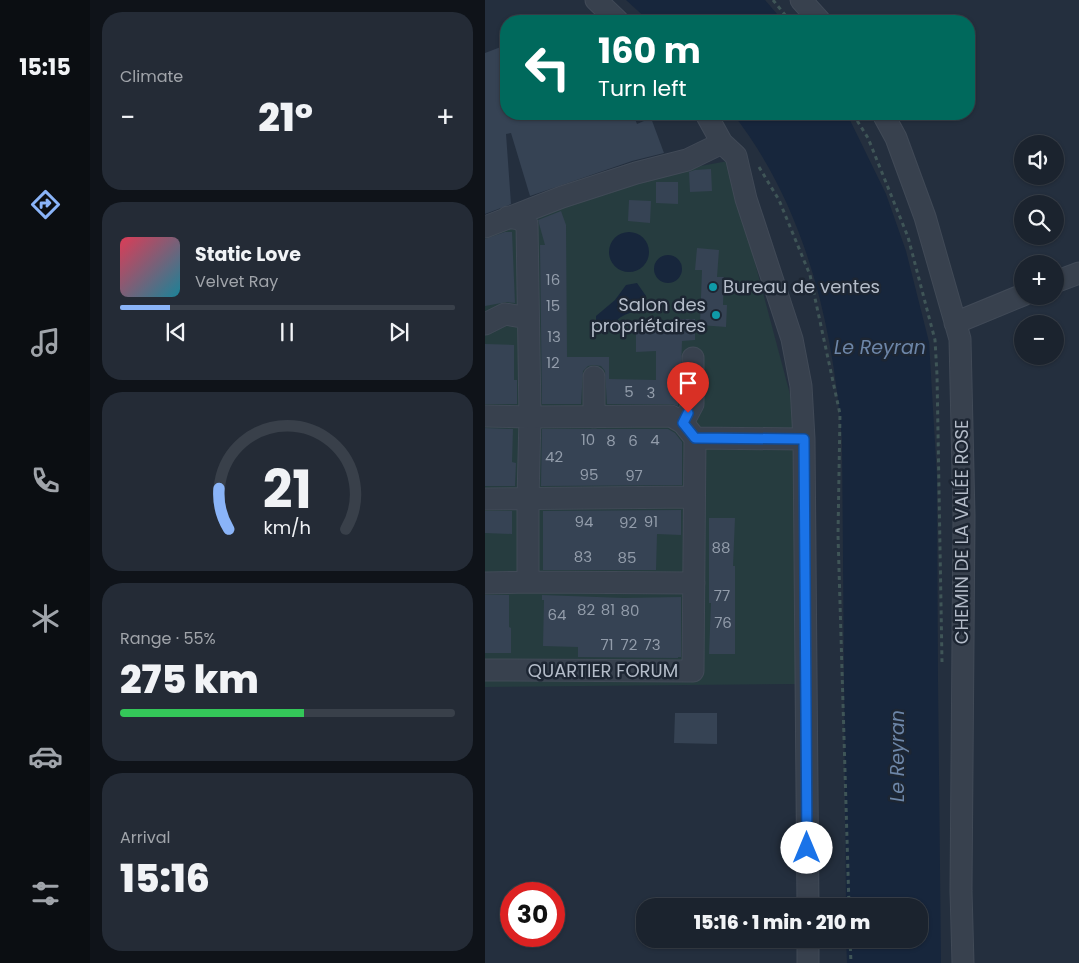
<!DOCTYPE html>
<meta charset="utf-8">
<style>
body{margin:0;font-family:Poppins,sans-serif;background:#242b36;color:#f1f3f6;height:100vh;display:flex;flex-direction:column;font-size:19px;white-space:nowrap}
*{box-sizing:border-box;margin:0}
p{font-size:16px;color:#a0a4aa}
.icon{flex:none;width:28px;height:28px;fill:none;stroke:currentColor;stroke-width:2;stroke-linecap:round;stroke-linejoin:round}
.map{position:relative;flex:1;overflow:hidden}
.side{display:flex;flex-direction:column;gap:12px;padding:12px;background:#0f1319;width:395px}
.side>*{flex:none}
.top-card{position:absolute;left:15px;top:15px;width:475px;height:105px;border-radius:20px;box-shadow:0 1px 4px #0004,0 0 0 1px #39404a;background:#00695c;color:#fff;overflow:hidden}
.tools{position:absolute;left:529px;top:135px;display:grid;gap:10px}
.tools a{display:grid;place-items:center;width:50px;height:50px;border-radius:50%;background:#1b232e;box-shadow:0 1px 4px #0004,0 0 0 1px #39404a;font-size:25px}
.speed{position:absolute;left:15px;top:882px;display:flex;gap:10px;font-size:25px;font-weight:700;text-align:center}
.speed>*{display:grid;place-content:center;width:65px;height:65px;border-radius:50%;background:#1b232e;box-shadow:0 1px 4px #0004,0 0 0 1px #39404a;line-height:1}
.speed .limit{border:8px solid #d22;background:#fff;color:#111}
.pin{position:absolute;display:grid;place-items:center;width:42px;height:42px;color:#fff;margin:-51px -21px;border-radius:50% 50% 50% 0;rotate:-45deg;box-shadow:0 0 5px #0007}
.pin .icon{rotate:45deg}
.me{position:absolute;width:55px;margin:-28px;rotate:0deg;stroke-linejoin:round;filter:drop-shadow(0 0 4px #0008)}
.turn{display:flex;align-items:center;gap:18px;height:105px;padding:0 15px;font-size:22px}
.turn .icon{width:65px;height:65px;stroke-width:2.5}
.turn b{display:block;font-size:35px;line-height:42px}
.big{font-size:38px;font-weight:800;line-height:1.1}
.side .widget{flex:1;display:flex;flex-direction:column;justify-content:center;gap:8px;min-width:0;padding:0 18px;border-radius:20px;background:#242b36}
.side .dial{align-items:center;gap:0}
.dial svg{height:130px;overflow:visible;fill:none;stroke:#39404a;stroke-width:7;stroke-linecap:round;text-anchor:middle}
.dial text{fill:#f1f3f6;stroke:none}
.song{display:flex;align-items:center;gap:15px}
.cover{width:60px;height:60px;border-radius:8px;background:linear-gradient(135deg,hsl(350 70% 55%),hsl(190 70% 35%))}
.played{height:5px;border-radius:2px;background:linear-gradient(90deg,#8ab4f8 15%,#39404a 15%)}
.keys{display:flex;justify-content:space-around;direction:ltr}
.heat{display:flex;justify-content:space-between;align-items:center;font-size:28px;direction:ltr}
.charge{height:8px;border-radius:4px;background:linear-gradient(90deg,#34c759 55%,#39404a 0)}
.trip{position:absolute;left:151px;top:898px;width:292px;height:50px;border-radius:20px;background:#1b232e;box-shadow:0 1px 4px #0004,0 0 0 1px #39404a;font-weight:800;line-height:50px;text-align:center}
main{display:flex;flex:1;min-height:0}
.dock{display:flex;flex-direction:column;width:90px;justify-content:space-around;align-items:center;background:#0b0e12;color:#a0a4aa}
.dock .icon{width:35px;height:35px}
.dock .selected{color:#8ab4f8}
.dock b{font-size:22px;color:#f1f3f6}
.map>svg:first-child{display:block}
.green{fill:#263c3f}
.water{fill:#17263c}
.building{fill:#364354}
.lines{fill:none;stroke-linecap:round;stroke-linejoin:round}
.minor-casing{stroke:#414a57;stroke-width:23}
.path{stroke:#3f5557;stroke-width:3;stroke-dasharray:4 4;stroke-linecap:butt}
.minor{stroke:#38414e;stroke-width:21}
.route-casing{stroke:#114b97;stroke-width:12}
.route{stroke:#1a73e8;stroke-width:9}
.culture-dot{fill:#0f9aa8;stroke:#1d2633;stroke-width:2}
.labels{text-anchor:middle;stroke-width:5;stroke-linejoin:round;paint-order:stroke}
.number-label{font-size:15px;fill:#929caa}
.poi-label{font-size:18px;fill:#b4bcc9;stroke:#1d2633;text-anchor:start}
.street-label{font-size:18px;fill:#b4bcc9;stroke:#1d2633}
.water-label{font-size:19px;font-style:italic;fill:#6d86a8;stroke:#1d2633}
</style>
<main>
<nav class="dock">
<b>15:15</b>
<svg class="icon selected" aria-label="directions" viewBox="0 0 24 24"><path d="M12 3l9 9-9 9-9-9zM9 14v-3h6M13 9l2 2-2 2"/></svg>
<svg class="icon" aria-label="music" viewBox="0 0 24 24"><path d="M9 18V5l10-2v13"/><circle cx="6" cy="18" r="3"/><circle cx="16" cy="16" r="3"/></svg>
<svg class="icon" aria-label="phone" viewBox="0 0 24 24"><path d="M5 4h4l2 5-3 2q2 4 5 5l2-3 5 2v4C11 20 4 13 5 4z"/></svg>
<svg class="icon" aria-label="climate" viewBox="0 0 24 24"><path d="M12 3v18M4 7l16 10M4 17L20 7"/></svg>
<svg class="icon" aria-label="car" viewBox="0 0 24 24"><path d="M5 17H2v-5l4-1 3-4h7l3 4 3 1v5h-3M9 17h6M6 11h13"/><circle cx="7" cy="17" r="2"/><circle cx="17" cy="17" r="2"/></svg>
<svg class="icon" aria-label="filters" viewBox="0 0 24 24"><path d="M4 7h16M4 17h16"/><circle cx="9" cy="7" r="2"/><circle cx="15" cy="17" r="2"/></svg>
</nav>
<section class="side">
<div class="widget"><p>Climate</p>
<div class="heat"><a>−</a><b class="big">21°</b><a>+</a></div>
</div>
<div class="widget">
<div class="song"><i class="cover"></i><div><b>Static Love</b><p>Velvet Ray</p></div></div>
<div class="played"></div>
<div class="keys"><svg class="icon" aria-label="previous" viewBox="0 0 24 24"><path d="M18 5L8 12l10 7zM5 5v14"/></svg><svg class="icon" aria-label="pause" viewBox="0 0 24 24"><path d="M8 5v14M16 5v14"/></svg><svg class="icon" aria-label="next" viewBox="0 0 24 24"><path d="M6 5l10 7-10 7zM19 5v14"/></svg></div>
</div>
<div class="widget dial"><svg viewBox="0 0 100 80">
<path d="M14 69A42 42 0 1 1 86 69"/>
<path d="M14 69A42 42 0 0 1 8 44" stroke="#8ab4f8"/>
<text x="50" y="56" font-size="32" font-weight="700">21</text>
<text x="50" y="72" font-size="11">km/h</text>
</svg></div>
<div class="widget"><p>Range · 55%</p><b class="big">275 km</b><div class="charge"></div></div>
<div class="widget"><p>Arrival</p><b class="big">15:16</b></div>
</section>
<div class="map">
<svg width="594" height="963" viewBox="0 0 594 963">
<rect width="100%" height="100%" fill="#242f3e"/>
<path class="green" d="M243,161l67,252 1,271 -311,3v-452l144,-56z"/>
<path class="water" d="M141,0h139l18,21h-134z
M248,114h114l39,80 20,57 23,91 8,135 1,205 3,281h-94l-1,-24h74v-33h-74l-4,-466c-9,-116 -37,-234 -109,-326z
M124 252a20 20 0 1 1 40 0a20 20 0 1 1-40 0Z
M169 269a14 14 0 1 1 28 0a14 14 0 1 1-28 0Z
M152,283l9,13c-3,19 -12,13 -25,21 -9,6 -6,10 -19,12l-6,-4v-9l19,-16 11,-15z"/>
<path class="building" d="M21,45v69h127l4,10 14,-6 13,35 -32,8 -102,35 -19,-63 -5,1 5,70 -26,10v-161z
M226,169l1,22 -22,1 -1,-20 6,-2z
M171,182h22v22l-22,-1z
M144,200l22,1 -1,22 -22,-2z
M76,211l5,14 1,132h42v22l47,1v-29l-20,1v-22l37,-1v-10h22v21l-13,1 -1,29h-2l-1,36 -7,-2h-64l-2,-33 -4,-5 -7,-1 -6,1 -5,5 -2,33h-39l-2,-159h5l-7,-25z
M20,232h7l3,71 -8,-1 -22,4v-67z
M212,248l22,2 -2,27h7l-1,28h4l-1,22 -26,-2 2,-55h-7z
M0,344l29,1v35h3v24h-32z
M0,428l28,1 -1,33 4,1 -1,23h-30z
M57,429h126l7,4 7,9v43l-141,1z
M196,510v25l-24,-1 -1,36h-113v-59z
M0,511h27v23l-27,-1z
M224,518h26l-2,48h2v88h-26l2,-51h-2z
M0,595h24v32l2,1v25h-26z
M57,595l82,3 57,-1v60h-3v1l-100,-1v-10l-35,-1 1,-46h-2z
M190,713h42v31l-43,-1z"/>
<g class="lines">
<g class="minor-casing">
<path id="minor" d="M111,0l22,21
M316,0l19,21
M221,114l16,29 14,13 10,43 46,140 9,47 3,53 4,467
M398,114l13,24 29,79 35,122 4,177 -3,375 2,72
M23,217l11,2 8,5 3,193 -2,82v83
M0,227l77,-30 74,-24 51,-13 35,-17
M570,282l24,-9
M470,323l68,-28
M0,324l20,-10 23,4
M109,377v40
M0,416l45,1 141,-1 12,7 12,15 -2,233 -208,-1
M198,423l10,-19v-46
M210,438l109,1
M0,499l209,-2
M0,583l43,-1 166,1
M323,939v24"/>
</g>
<path class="path" d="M288,0l17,21
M151,15l7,6
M368,114l15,24 40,99 27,103 2,35 5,287
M274,167l20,33 31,75 30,139 -2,121 11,371
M365,939l1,24"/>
<use href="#minor" class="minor"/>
</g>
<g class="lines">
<g class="route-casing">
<path id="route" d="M203,413l-5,10 12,15 109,1 3,409"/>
</g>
<use href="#route" class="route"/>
</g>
<g class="culture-dot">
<circle cx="228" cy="287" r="5"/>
<circle cx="231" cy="315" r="5"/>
</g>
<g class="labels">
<g class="number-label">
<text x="68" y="285">16</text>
<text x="68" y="311">15</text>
<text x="69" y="342">13</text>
<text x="68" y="368">12</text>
<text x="144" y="397">5</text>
<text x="166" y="398">3</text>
<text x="103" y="445">10</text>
<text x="170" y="445">4</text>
<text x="126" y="446">8</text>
<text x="148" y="446">6</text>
<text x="69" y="462">42</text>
<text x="104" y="480">95</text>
<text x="149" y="481">97</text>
<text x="99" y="527">94</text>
<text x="166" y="527">91</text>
<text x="143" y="528">92</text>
<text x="236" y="553">88</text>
<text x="98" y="562">83</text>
<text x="142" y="563">85</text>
<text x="237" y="601">77</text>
<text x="101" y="615">82</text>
<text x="123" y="615">81</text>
<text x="145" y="616">80</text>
<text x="72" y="620">64</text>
<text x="238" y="628">76</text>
<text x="122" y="650">71</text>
<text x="144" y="650">72</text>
<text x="167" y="650">73</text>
</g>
<g class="poi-label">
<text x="238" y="293">Bureau de ventes</text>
<text x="221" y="311" text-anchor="end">Salon des<tspan x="221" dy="21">propriétaires</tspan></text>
</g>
<g class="street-label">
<text transform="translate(477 532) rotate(-90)" y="6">CHEMIN DE LA VALÉE ROSE</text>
<text x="118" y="677">QUARTIER FORUM</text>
</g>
<g class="water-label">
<text x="395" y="354">Le Reyran</text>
<text transform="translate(412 756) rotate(-90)" y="7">Le Reyran</text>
</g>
</g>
</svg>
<div class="tools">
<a><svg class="icon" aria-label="sound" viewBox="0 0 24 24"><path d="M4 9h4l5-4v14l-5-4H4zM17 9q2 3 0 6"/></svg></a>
<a><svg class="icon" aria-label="search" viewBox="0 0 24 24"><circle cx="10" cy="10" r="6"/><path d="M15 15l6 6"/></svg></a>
<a>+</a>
<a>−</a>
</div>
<div class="speed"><div class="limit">30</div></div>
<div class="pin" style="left:203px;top:413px;background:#d93025"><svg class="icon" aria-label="arrive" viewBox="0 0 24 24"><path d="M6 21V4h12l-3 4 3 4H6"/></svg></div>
<svg class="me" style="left:322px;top:848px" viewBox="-20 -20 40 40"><circle r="19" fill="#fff"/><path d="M0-13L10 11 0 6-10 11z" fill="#1a73e8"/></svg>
<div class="trip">15:16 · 1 min · 210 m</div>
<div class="top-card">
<div class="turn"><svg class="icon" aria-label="left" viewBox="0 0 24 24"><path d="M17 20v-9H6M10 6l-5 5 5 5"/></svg><div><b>160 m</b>Turn left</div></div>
</div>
</div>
</main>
